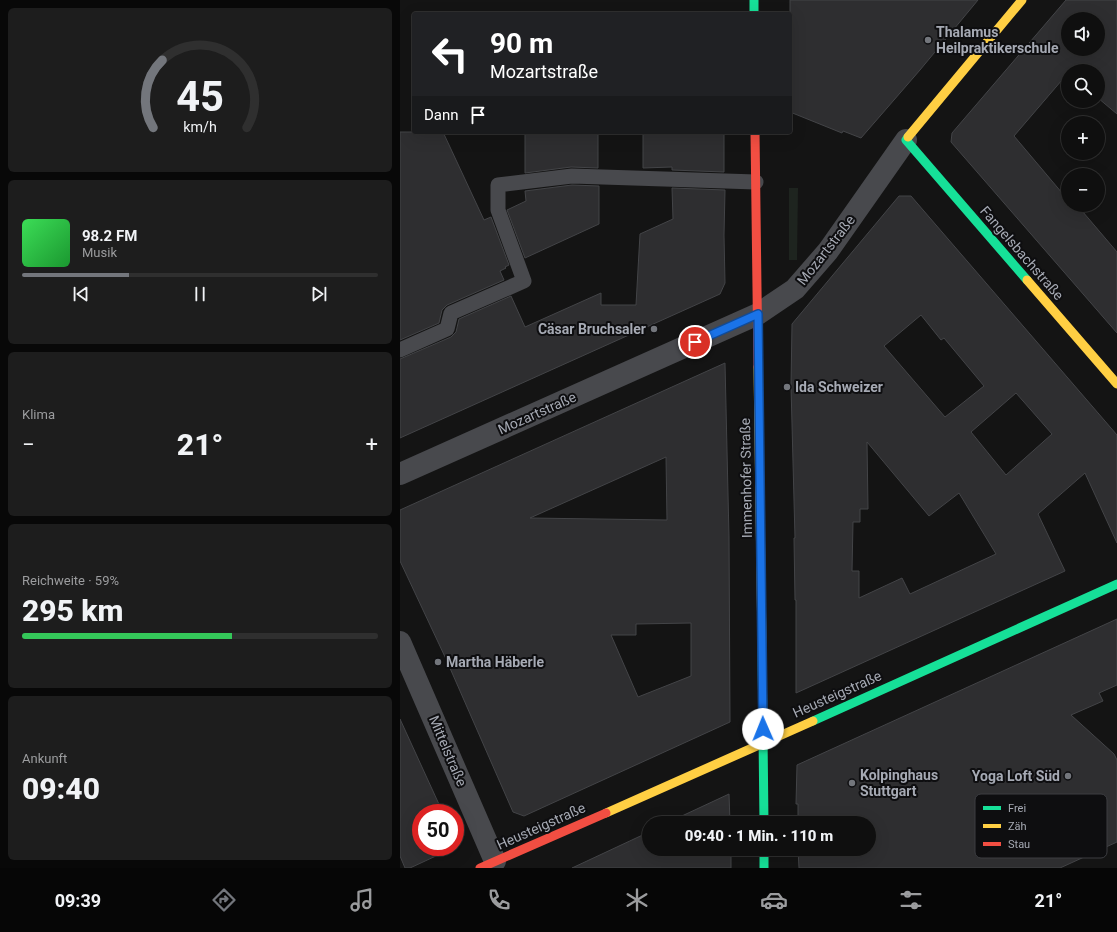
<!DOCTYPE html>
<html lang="de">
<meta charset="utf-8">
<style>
body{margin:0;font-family:Roboto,sans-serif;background:#1d1d1d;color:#f1f3f6;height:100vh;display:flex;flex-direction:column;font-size:15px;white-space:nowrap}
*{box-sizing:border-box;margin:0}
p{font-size:13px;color:#9b9c9e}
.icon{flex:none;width:22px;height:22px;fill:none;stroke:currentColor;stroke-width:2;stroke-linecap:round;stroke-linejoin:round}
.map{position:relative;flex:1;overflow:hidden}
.details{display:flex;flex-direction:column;gap:8px;padding:8px;background:#080808;width:400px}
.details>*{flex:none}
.hud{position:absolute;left:12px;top:12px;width:380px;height:122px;border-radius:4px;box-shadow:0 4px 16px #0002,0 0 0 1px #2f2f2f;background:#202124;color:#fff;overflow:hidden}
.buttons{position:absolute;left:661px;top:12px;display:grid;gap:8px}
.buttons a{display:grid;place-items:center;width:44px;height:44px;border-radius:50%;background:#0f0f0f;box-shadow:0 4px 16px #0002,0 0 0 1px #2f2f2f;font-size:20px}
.speed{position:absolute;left:12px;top:804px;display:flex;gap:8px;font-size:20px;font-weight:700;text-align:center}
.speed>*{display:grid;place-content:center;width:52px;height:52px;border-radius:50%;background:#0f0f0f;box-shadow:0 4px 16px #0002,0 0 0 1px #2f2f2f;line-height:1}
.speed .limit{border:6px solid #d22;background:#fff;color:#111}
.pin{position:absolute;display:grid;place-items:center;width:34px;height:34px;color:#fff;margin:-17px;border:2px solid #fff;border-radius:50%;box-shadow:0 1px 4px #0007}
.me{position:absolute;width:44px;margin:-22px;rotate:359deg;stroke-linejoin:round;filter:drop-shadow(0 0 3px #0008)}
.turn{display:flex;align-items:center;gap:14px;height:84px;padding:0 12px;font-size:18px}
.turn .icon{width:52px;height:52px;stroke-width:2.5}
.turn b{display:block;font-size:28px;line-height:34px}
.then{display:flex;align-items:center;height:38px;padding:0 12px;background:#0003;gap:8px;font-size:15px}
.big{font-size:30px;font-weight:800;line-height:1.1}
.details .tile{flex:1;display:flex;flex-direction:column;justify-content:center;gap:6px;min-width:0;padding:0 14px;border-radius:6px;background:#1d1d1d}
.details .dial{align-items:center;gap:0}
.dial svg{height:104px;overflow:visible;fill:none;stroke:#2f2f2f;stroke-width:7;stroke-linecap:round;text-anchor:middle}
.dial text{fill:#f1f3f6;stroke:none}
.song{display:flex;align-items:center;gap:12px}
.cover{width:48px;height:48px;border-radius:6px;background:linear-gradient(135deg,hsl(130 70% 55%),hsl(130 70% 35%))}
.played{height:4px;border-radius:2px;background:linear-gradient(90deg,#73767c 30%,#2f2f2f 30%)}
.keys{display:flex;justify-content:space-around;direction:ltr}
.heat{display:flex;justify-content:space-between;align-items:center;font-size:22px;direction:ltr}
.charge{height:6px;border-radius:3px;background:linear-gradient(90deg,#34c759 59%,#2f2f2f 0)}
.trip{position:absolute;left:242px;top:816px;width:234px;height:40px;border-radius:20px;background:#0f0f0f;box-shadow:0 4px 16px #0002,0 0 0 1px #2f2f2f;font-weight:800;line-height:40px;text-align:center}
.dock{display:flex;height:64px;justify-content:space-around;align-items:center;background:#060606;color:#9b9c9e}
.dock .icon{width:28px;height:28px}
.dock .on{color:#73767c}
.dock b{font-size:18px;color:#f1f3f6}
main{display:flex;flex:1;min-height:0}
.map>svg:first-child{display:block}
.green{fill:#1e241f}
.building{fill:#2e2e30;stroke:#434447;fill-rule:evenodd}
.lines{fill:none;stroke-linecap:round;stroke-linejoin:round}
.lane{stroke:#48494d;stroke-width:15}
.street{stroke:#48494d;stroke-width:22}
.fast{stroke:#16e098;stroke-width:9}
.slow{stroke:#ffcf43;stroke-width:9}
.jam{stroke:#f24e42;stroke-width:9}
.route-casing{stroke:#114b97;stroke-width:10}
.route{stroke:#1a73e8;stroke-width:7}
.poi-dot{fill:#73767c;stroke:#0e0e10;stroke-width:1.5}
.labels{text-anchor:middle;stroke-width:4;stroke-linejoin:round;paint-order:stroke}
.poi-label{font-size:14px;font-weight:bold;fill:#a6aab4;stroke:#0e0e10;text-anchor:start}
.street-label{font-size:14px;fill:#a6aab4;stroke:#0e0e10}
.key{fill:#0e0e10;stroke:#3c3d41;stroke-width:1}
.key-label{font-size:11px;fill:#a6aab4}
</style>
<main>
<section class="details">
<div class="tile dial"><svg viewBox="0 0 100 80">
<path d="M14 69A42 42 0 1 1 86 69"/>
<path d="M14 69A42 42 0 0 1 21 17" stroke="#73767c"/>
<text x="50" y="56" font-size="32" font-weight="700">45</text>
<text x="50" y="72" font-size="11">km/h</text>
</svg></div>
<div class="tile">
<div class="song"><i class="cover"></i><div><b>98.2 FM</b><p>Musik</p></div></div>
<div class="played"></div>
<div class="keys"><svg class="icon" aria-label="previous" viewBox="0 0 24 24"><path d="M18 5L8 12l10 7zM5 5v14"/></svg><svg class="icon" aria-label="pause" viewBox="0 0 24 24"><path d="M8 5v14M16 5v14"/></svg><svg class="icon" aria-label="next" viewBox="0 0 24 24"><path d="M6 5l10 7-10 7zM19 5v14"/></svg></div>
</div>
<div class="tile"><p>Klima</p>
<div class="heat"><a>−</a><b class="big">21°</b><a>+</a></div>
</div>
<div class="tile"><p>Reichweite · 59%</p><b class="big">295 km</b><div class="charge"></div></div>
<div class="tile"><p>Ankunft</p><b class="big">09:40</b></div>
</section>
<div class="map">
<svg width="717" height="868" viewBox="0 0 717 868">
<rect width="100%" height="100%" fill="#141414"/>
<path class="green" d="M389,188h9l-1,72h-8z"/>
<path class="building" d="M390,0h188l-58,70 -59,68 -18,-7 -1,2 -52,-21z
M666,0h51v114l-19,-16v-27h-30v2l-54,63 54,64v5h9l40,47v81l-166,-191 1,-9zM668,19h30v30h-30z
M0,132h43l41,88 7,-3 18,48 -4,2 1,1 -6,3 4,9 -57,25 -5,5 -3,13 -39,17z
M125,132h73v36l-27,-1 -46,6z
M243,132h81v40l-52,-2v-3l-29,1z
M172,185l27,1v38l-74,34 -18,-48 19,-9 -1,-10z
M272,188l53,2 -1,45 1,48 -5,11 -320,144v-79l51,-22 5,-5 3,-13 52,-23 14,31 76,-34v12h35l4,-71 33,-15z
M499,196h12l206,239v108l-32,-70 -47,41 27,57 -269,122v-93h-1l-1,-62h1l-4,-152 1,-62zM521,315l20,25 3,-2 40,48 -39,31 -61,-71zM616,393l36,41 -46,41 -35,-43zM467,442l62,74 30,-23 37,61 -86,40 -8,-16 -43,20v-27h-7l1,-49h7v-13h8z
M325,363l4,174 1,185 -206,94 -11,-4 -67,-153 -46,-98v-51zM266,457l1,63 -137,-2zM291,623v53l-53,21 -27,-62h25v-11z
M717,619v66l-18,8 4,8 -32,14 43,39 3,6v82l-57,26h-261l-1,-19h71v-26h-71v-19h-2l1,-39z
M0,719l43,94h-22v34h31l-1,2 -41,19h-5l-5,-12z
M329,794l1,29h-62l1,-1z
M249,832v17h82v19h-159z"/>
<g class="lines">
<path class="lane" d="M0,350l47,-21 4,-16 73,-32 -26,-71v-25l74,-9 184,6"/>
<path class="street" d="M0,474l358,-160 37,-25 33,-38 78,-111
M0,642l95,219"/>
<path class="fast" d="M354,0v14
M508,137l-2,3 121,140
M362,647l2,176
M413,721l304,-137
M364,849v19"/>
<path class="slow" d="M508,137l114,-137
M627,280l90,104
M358,367l4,280
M206,813l207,-92"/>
<path class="jam" d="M355,132l3,235
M80,868l126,-55"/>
</g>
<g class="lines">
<g class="route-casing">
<path id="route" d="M295,342l63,-28 5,415"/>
</g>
<use href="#route" class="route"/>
</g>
<g class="poi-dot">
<circle cx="528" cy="40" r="4"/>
<circle cx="254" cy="329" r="4"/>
<circle cx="387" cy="387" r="4"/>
<circle cx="38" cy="662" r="4"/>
<circle cx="668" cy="776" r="4"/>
<circle cx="452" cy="783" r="4"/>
</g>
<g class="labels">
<g class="poi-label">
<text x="536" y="37">Thalamus<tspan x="536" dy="16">Heilpraktikerschule</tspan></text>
<text x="246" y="334" text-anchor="end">Cäsar Bruchsaler</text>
<text x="395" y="392">Ida Schweizer</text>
<text x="46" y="667">Martha Häberle</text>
<text x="460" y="780">Kolpinghaus<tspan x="460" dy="16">Stuttgart</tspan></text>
<text x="660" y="781" text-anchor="end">Yoga Loft Süd</text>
</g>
<g class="street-label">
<text transform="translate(426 250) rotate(-52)" y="5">Mozartstraße</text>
<text transform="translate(622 253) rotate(49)" y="5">Fangelsbachstraße</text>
<text transform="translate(137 413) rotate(-24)" y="5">Mozartstraße</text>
<text transform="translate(346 478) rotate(-91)" y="5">Immenhofer Straße</text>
<text transform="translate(437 694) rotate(-24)" y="5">Heusteigstraße</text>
<text transform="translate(48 751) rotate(67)" y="5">Mittelstraße</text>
<text transform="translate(141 826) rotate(-24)" y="5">Heusteigstraße</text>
</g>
</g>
<rect x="575" y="794" width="132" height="64" rx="6" class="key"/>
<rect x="583" y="806" width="18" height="4" fill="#16e098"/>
<rect x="583" y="824" width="18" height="4" fill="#ffcf43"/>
<rect x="583" y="842" width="18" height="4" fill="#f24e42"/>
<g class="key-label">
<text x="608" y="812">Frei</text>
<text x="608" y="830">Zäh</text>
<text x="608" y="848">Stau</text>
</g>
</svg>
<div class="buttons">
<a><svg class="icon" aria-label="sound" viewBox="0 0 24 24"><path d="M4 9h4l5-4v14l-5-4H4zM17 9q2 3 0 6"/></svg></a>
<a><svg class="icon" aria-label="search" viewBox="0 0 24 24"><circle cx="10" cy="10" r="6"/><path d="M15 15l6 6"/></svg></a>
<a>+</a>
<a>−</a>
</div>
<div class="speed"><div class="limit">50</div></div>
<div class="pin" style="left:295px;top:342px;background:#d93025"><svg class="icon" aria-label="arrive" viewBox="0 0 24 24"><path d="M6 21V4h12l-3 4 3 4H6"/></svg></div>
<svg class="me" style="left:363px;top:729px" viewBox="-20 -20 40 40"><circle r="19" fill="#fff"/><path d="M0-13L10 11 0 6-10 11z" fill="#1a73e8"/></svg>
<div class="trip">09:40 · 1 Min. · 110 m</div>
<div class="hud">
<div class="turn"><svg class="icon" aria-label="left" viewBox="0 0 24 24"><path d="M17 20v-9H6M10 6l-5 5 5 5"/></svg><div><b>90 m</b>Mozartstraße</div></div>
<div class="then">Dann<svg class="icon" aria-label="arrive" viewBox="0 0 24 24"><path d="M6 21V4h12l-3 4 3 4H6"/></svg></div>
</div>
</div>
</main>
<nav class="dock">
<b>09:39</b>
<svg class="icon on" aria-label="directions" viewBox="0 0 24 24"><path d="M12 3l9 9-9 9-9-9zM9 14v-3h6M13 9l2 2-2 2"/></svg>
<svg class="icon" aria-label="music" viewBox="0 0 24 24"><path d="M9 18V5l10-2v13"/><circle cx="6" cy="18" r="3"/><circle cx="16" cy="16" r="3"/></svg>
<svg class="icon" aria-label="phone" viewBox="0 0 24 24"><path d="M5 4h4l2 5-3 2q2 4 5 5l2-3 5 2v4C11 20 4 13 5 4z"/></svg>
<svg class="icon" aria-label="climate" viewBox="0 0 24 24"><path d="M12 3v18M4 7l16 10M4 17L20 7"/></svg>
<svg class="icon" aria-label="car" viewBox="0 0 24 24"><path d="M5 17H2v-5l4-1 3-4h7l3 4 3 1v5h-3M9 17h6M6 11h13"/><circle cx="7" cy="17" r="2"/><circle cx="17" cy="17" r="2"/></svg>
<svg class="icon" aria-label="filters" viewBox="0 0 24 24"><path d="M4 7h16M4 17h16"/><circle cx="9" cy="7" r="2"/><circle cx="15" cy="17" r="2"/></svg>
<b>21°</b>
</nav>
